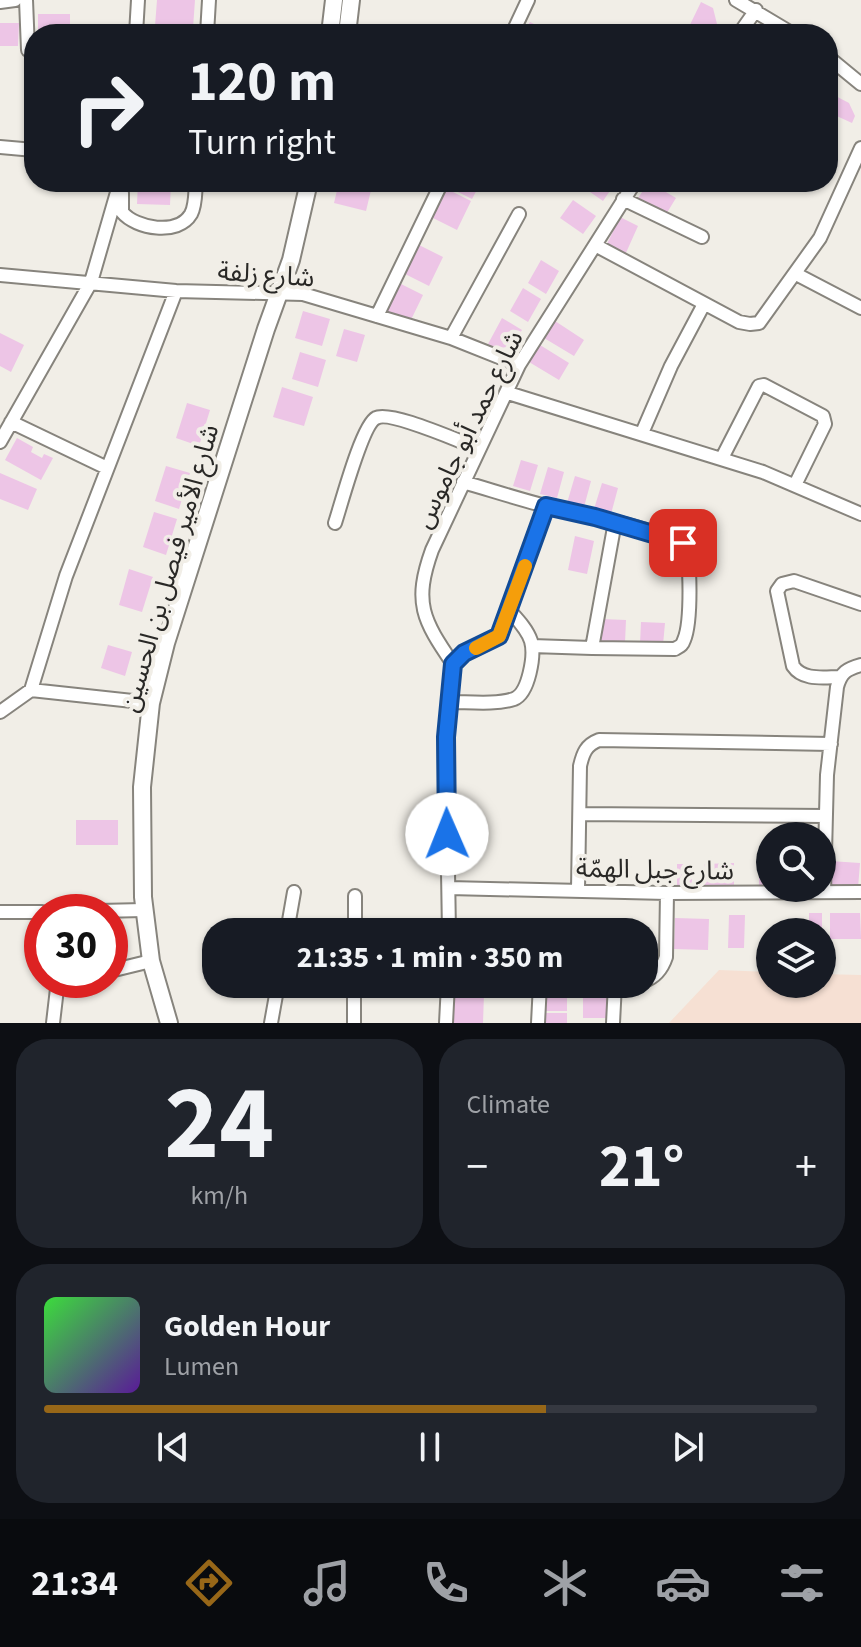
<!DOCTYPE html>
<meta charset="utf-8">
<style>
body{margin:0;font-family:"Source Sans 3","Noto Sans Arabic",sans-serif;background:#20242c;color:#f1f3f6;height:100vh;display:flex;flex-direction:column;font-size:30px;white-space:nowrap}
*{box-sizing:border-box;margin:0}
p{font-size:26px;color:#9ea1a6}
.icon{flex:none;width:44px;height:44px;fill:none;stroke:currentColor;stroke-width:2;stroke-linecap:round;stroke-linejoin:round}
.map{position:relative;height:1023px;overflow:hidden}
.sheet{display:flex;flex-direction:column;gap:16px;padding:16px;background:#0d0f14;flex:1}
.sheet>*{flex:none}
.hud{position:absolute;left:24px;top:24px;width:814px;height:168px;border-radius:32px;box-shadow:0 2px 6px #0004;background:#171b24;color:#f1f3f6;overflow:hidden}
.fabs{position:absolute;left:756px;top:822px;display:grid;gap:16px}
.fabs a{display:grid;place-items:center;width:80px;height:80px;border-radius:50%;background:#171b24;box-shadow:0 2px 6px #0004;font-size:40px}
.speed{position:absolute;left:24px;top:894px;display:flex;gap:16px;font-size:40px;font-weight:700;text-align:center}
.speed>*{display:grid;place-content:center;width:104px;height:104px;border-radius:50%;background:#171b24;box-shadow:0 2px 6px #0004;line-height:1}
.speed .limit{border:12px solid #d22;background:#fff;color:#111}
.pin{position:absolute;display:grid;place-items:center;width:68px;height:68px;color:#fff;margin:-34px;border-radius:16px;box-shadow:0 4px 12px #0006}
.me{position:absolute;width:88px;margin:-44px;rotate:359deg;stroke-linejoin:round;filter:drop-shadow(0 0 6px #0008)}
.turn{display:flex;align-items:center;gap:28px;height:168px;padding:0 32px;font-size:36px}
.turn .icon{width:104px;height:104px;stroke-width:2.5}
.turn b{display:block;font-size:56px;line-height:68px}
.big{font-size:60px;font-weight:700;line-height:1.1}
.sheet .tile{flex:1;display:flex;flex-direction:column;justify-content:center;gap:12px;min-width:0;padding:0 28px;border-radius:32px;background:#20242c}
.sheet .dial{align-items:center;gap:0}
.dial b{font-size:104px;line-height:1}
.song{display:flex;align-items:center;gap:24px}
.cover{width:96px;height:96px;border-radius:12px;background:linear-gradient(135deg,hsl(120 70% 55%),hsl(270 70% 35%))}
.played{height:8px;border-radius:4px;background:linear-gradient(90deg,#976718 65%,#363941 65%)}
.keys{display:flex;justify-content:space-around;direction:ltr}
.heat{display:flex;justify-content:space-between;align-items:center;font-size:44px;direction:ltr}
.sheet .tiles{flex:1;display:grid;gap:16px;grid-template-columns:1fr 1fr}
.tile:last-child{grid-column:span 2}
.trip{position:absolute;left:202px;top:918px;width:456px;height:80px;border-radius:32px;background:#171b24;box-shadow:0 2px 6px #0004;font-weight:700;line-height:80px;text-align:center}
.menu{display:flex;height:128px;justify-content:space-around;align-items:center;background:#090b0e;color:#9ea1a6}
.menu .icon{width:56px;height:56px}
.menu .current{color:#976718}
.menu b{font-size:36px;color:#f1f3f6}
.map>svg:first-child{display:block}
.industrial{fill:#f6e0d3}
.building{fill:#edc5e6}
.lines{fill:none;stroke-linecap:round;stroke-linejoin:round}
.street-casing{stroke:#87847d;stroke-width:16}
.secondary-casing{stroke:#87847d;stroke-width:20}
.street{stroke:#fff;stroke-width:12}
.secondary{stroke:#fff;stroke-width:16}
.route-casing{stroke:#114b97;stroke-width:20}
.route{stroke:#1a73e8;stroke-width:14}
.slow{stroke:#f59e0b;stroke-width:14}
.labels{text-anchor:middle;stroke-width:8;stroke-linejoin:round;paint-order:stroke}
.street-label{font-size:26px;fill:#292826;stroke:#f1eee7}
</style>
<div class="map">
<svg width="861" height="1023" viewBox="0 0 861 1023">
<rect width="100%" height="100%" fill="#f1eee7"/>
<path class="industrial" d="M719,970l51,2v12h52v-10l39,1v48h-192z"/>
<path class="building" d="M157,0h38l-2,28 -38,-2z
M701,2l12,6 4,16 -4,10 -27,-1z
M38,14h32v20h-32z
M530,22l24,12h-31z
M0,23h19l-1,23h-18z
M828,92l21,11 6,13 -3,7 -24,-11z
M138,182h33l-1,23 -33,-1z
M339,182h17l16,4 -6,25 -32,-8z
M448,182h33l-9,17 -26,-13z
M582,182h34l-13,19 -23,-16z
M649,182l27,16 -11,18 -27,-18z
M445,188l26,13 -14,29 -26,-13z
M573,200l23,16 -13,18 -23,-16z
M620,217l18,9 -13,29 -19,-9z
M417,244l26,13 -14,29 -26,-13z
M541,260l18,11 -13,23 -18,-11z
M397,282l26,13 -14,29 -26,-12z
M523,288l18,11 -13,23 -18,-11z
M303,311l27,8 -8,27 -27,-8z
M502,318l20,12 -11,16 -15,3 -8,-5z
M555,321l29,19 -10,16 -30,-18z
M344,329l21,6 -8,27 -21,-6z
M0,333l24,12 -13,27 -11,-6z
M540,345l29,18 -10,17 -30,-18z
M300,352l26,8 -8,27 -26,-8z
M282,387l31,10 -9,29 -31,-9z
M187,403l23,7 -11,36 -23,-8z
M17,438l16,9 -2,5 11,6 2,-4 9,4 -12,22 -36,-20z
M521,460l17,5 -8,26 -17,-5z
M166,466l24,7 -11,36 -24,-8z
M548,467l16,5 -7,26 -17,-4z
M0,473l37,16 -9,21 -28,-11z
M575,476l16,5 -7,26 -17,-4z
M602,483l16,5 -7,26 -17,-5z
M154,512l23,7 -11,36 -23,-8z
M575,536l19,5 -7,33 -19,-4z
M129,569l24,8 -11,35 -23,-7z
M602,619l24,1 -1,23 -24,-2z
M641,622l24,1 -2,22 -23,-1z
M108,645l24,7 -7,24 -24,-8z
M76,820h42v25h-42z
M830,861l30,2 -2,25 -29,-1z
M734,863v23h-30v-22z
M677,864h15v22h-15z
M759,864h11v23h-11z
M809,913h13v19h-13z
M830,913h30l1,26h-31z
M729,915h16l-1,33h-16z
M675,918l34,1 -1,31 -34,-1z
M583,986h26l1,32h-27z
M451,993l33,1 -1,29h-33z
M542,996l25,1v14h-25z
M542,1013h25v10h-25z"/>
<g class="lines">
<g class="street-casing">
<path id="street" d="M26,0l2,50
M736,0l57,34
M0,2l15,-2
M136,34l2,-34
M207,34l2,-34
M512,34l16,-34
M739,34l17,-24
M828,57l33,27
M0,147l34,3
M122,193v19c14,17 56,24 69,2 5,-9 4,-22 5,-32
M623,199l79,38
M595,245l144,77 11,2 9,-1 61,-85 41,-90
M796,274l65,34
M0,275l176,16 127,3 148,44 68,27
M377,316l65,-134
M451,338l68,-124
M508,393l255,79 98,42
M11,422l96,46
M642,433l29,-67 33,-62
M0,442l91,-160 29,-100
M722,458l37,-72 5,-1 59,31 2,8 -30,61
M463,482c28,8 55,17 83,24 46,11 94,19 137,37 9,14 8,81 1,97 -2,6 -4,6 -9,9l-83,-1 23,-126
M335,523c6,-18 27,-98 41,-105 14,-8 84,24 102,30
M532,646l60,2
M453,664c-30,-44 -40,-61 -21,-114l87,-185 116,-183
M840,677c-16,0 -37,4 -47,-11l-16,-75 5,-7 12,-3 67,23
M31,690l35,-114 110,-285
M450,702l3,-38 5,-7 41,-21 47,-130
M0,712l31,-22 120,13
M581,814l245,2
M449,888l218,5 194,-1
M578,889l2,-123c3,-13 6,-21 19,-26l232,4
M824,892l3,-117 10,-88c4,-15 10,-18 24,-22
M355,896v36
M0,912h42
M52,912l92,-2
M287,932l7,-40
M449,932l-3,-182 4,-48c19,0 46,3 64,-3 15,-6 21,-44 17,-58 -4,-12 -14,-22 -22,-31
M110,971l41,-10
M644,981c12,-4 18,-12 22,-24l1,-64
M58,984l17,-4
M53,1023l5,-43
M271,1023l7,-39
M354,1023v-39
M446,1023l2,-39
M538,1023l2,-39
M613,1023l2,-39"/>
</g>
<g class="secondary-casing">
<path id="secondary" d="M330,34l4,-34
M347,34l4,-34
M169,1023l-18,-62 -8,-64 -1,-110 9,-84 15,-60 100,-314 25,-69 18,-78"/>
</g>
<use href="#street" class="street"/>
<use href="#secondary" class="secondary"/>
</g>
<g class="lines">
<g class="route-casing">
<path id="route" d="M447,834l-1,-97 7,-73 11,-11 35,-17 47,-130 49,11 88,26"/>
</g>
<use href="#route" class="route"/>
<path class="slow" d="M476,648l23,-12 26,-70"/>
</g>
<g class="labels">
<g class="street-label">
<text transform="translate(266 274) rotate(4)" y="9">شارع زلفة</text>
<text transform="translate(468 429) rotate(-64)" y="9">شارع حمد أبو جاموس</text>
<text transform="translate(169 568) rotate(-74)" y="9">شارع الأمير فيصل بن الحسين</text>
<text transform="translate(655 869) rotate(1)" y="9">شارع جبل الهمّة</text>
</g>
</g>
</svg>
<div class="fabs">
<a><svg class="icon" aria-label="search" viewBox="0 0 24 24"><circle cx="10" cy="10" r="6"/><path d="M15 15l6 6"/></svg></a>
<a><svg class="icon" aria-label="layers" viewBox="0 0 24 24"><path d="M12 4l9 5-9 5-9-5zM3 14l9 5 9-5"/></svg></a>
</div>
<div class="speed"><div class="limit">30</div></div>
<div class="pin" style="left:683px;top:543px;background:#d93025"><svg class="icon" aria-label="arrive" viewBox="0 0 24 24"><path d="M6 21V4h12l-3 4 3 4H6"/></svg></div>
<svg class="me" style="left:447px;top:834px" viewBox="-20 -20 40 40"><circle r="19" fill="#fff"/><path d="M0-13L10 11 0 6-10 11z" fill="#1a73e8"/></svg>
<div class="trip">21:35 · 1 min · 350 m</div>
<div class="hud">
<div class="turn"><svg class="icon" aria-label="right" viewBox="0 0 24 24"><path d="M7 20v-9h11M14 6l5 5-5 5"/></svg><div><b>120 m</b>Turn right</div></div>
</div>
</div>
<section class="sheet">
<div class="tiles">
<div class="tile dial"><b>24</b><p>km/h</p></div>
<div class="tile"><p>Climate</p>
<div class="heat"><a>−</a><b class="big">21°</b><a>+</a></div>
</div>
<div class="tile">
<div class="song"><i class="cover"></i><div><b>Golden Hour</b><p>Lumen</p></div></div>
<div class="played"></div>
<div class="keys"><svg class="icon" aria-label="previous" viewBox="0 0 24 24"><path d="M18 5L8 12l10 7zM5 5v14"/></svg><svg class="icon" aria-label="pause" viewBox="0 0 24 24"><path d="M8 5v14M16 5v14"/></svg><svg class="icon" aria-label="next" viewBox="0 0 24 24"><path d="M6 5l10 7-10 7zM19 5v14"/></svg></div>
</div>
</div>
</section>
<nav class="menu">
<b>21:34</b>
<svg class="icon current" aria-label="directions" viewBox="0 0 24 24"><path d="M12 3l9 9-9 9-9-9zM9 14v-3h6M13 9l2 2-2 2"/></svg>
<svg class="icon" aria-label="music" viewBox="0 0 24 24"><path d="M9 18V5l10-2v13"/><circle cx="6" cy="18" r="3"/><circle cx="16" cy="16" r="3"/></svg>
<svg class="icon" aria-label="phone" viewBox="0 0 24 24"><path d="M5 4h4l2 5-3 2q2 4 5 5l2-3 5 2v4C11 20 4 13 5 4z"/></svg>
<svg class="icon" aria-label="climate" viewBox="0 0 24 24"><path d="M12 3v18M4 7l16 10M4 17L20 7"/></svg>
<svg class="icon" aria-label="car" viewBox="0 0 24 24"><path d="M5 17H2v-5l4-1 3-4h7l3 4 3 1v5h-3M9 17h6M6 11h13"/><circle cx="7" cy="17" r="2"/><circle cx="17" cy="17" r="2"/></svg>
<svg class="icon" aria-label="filters" viewBox="0 0 24 24"><path d="M4 7h16M4 17h16"/><circle cx="9" cy="7" r="2"/><circle cx="15" cy="17" r="2"/></svg>
</nav>
